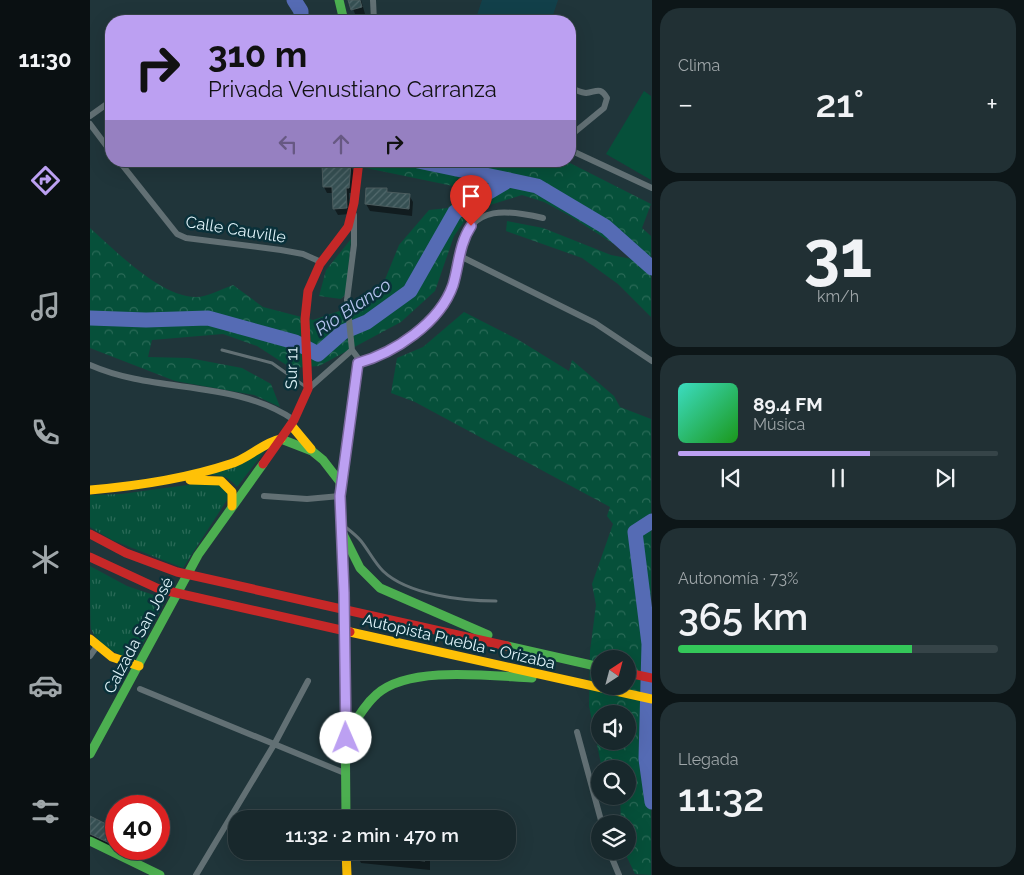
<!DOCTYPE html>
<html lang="es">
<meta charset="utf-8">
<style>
body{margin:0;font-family:Raleway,sans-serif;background:#213034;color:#f1f3f6;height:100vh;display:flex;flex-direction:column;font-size:19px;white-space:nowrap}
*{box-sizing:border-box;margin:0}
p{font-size:16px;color:#9fa6a9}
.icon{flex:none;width:28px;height:28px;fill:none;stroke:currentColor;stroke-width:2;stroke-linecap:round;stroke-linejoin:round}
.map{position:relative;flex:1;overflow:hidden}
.sheet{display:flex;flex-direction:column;gap:8px;padding:8px;background:#0d1618;width:372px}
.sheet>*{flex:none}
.guide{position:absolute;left:15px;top:15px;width:471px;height:152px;border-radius:20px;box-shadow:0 5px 20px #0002,0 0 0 1px #364448;background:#bca0f2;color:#111;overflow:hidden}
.needle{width:32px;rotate:36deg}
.fabs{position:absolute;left:501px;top:650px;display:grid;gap:10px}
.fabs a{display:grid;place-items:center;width:45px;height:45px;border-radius:50%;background:#18282c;box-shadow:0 5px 20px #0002,0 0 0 1px #364448;font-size:25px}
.speed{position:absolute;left:15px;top:795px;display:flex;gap:10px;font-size:25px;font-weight:700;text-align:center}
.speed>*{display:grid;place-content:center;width:65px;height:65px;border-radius:50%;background:#18282c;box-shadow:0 5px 20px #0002,0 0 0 1px #364448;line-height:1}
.speed .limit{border:8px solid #d22;background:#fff;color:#111}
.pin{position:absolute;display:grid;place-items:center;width:42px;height:42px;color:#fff;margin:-51px -21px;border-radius:50% 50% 50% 0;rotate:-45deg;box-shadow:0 0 5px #0007}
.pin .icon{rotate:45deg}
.me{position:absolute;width:55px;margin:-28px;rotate:359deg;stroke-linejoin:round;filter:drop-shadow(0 0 4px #0008)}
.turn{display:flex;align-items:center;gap:18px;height:105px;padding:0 20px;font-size:22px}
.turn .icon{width:65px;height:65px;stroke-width:2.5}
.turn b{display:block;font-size:35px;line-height:42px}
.lanes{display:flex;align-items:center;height:48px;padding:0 20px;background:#0003;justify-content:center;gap:25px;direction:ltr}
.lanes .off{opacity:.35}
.big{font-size:38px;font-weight:600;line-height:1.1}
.sheet .tile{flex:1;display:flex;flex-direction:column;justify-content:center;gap:8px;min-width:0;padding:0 18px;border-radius:20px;background:#213034}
.sheet .dial{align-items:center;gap:0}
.dial b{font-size:65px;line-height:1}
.song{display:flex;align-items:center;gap:15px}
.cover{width:60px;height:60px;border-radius:8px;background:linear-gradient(135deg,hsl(170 70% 55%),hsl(120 70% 35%))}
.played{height:5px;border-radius:2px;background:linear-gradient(90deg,#bca0f2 60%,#364448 60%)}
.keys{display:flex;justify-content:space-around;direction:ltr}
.heat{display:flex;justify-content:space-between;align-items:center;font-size:28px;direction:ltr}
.charge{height:8px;border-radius:4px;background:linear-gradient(90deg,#34c759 73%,#364448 0)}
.trip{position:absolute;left:138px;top:810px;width:288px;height:50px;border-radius:20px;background:#18282c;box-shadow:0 5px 20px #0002,0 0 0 1px #364448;font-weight:600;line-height:50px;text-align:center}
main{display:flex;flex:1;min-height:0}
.tab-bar{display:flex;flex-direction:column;width:90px;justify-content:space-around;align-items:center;background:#0a1012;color:#9fa6a9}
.tab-bar .icon{width:35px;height:35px}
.tab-bar .on{color:#bca0f2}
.tab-bar b{font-size:22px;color:#f1f3f6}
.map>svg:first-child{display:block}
.built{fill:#12404a}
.grass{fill:url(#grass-tufts)}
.forest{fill:url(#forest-crowns);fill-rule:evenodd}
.garden{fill:#06503a}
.shadow{fill:#0007}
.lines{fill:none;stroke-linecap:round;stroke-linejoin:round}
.river{stroke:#556bb4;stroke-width:15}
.building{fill:url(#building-hatch);stroke:#4c5d5f}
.lane{stroke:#627074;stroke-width:3}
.street{stroke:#627074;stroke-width:6}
.fast{stroke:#4caf50;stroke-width:9}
.slow{stroke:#ffc107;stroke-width:9}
.jam{stroke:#c62828;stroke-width:9}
.route-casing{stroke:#7a689d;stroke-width:12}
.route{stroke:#bca0f2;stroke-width:9}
.labels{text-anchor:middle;stroke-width:5;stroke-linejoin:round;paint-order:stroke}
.street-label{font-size:16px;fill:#e0f4fa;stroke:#0a313a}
.water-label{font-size:18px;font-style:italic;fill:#b5c4ef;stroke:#0a313a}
</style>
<main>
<nav class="tab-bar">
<b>11:30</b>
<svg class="icon on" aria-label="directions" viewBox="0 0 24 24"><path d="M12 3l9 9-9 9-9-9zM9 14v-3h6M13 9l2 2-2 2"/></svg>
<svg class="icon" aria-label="music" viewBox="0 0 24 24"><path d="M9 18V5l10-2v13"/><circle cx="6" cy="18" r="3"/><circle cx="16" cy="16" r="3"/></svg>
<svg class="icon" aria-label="phone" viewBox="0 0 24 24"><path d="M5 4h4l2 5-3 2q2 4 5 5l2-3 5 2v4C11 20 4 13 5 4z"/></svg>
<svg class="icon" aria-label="climate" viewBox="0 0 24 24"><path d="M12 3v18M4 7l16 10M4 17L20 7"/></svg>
<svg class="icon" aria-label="car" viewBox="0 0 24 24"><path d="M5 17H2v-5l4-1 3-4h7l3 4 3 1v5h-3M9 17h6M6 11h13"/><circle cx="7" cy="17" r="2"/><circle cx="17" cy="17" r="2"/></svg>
<svg class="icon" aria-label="filters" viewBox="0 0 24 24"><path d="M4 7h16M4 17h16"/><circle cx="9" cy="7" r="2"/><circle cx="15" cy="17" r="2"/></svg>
</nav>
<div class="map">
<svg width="562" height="875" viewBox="0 0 562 875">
<defs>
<pattern id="grass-tufts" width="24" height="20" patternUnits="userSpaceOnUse" patternTransform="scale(1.25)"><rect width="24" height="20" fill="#06503a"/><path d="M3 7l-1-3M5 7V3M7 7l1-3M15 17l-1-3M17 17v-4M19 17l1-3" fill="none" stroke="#2a6a57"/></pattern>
<pattern id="forest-crowns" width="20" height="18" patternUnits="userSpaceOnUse" patternTransform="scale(1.25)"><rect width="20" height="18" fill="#06503a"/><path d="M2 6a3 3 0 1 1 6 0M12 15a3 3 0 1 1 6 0" fill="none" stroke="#2a6a57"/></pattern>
<pattern id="building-hatch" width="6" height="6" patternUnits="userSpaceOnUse" patternTransform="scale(1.25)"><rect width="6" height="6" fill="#365053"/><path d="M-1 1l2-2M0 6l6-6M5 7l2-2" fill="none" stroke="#536a6d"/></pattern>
</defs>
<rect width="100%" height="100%" fill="#20353a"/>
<path class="built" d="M392,0h76l-7,21h-76z"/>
<path class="grass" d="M177,448l-30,39c-9,-11 -17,-12 -30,-13z
M119,482l11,3 8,9 -1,6 -44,68 -71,-28 -22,-13v-32l31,-1z
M0,566l37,20 39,13 -31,60c-16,-2 -38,-15 -44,-30 -1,-9 -1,-50 -1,-63z"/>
<path class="forest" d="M277,161h199l85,43 -9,24 9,8v81l-33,-33 -36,-26 -76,-27 1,-10 36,7 68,27 21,4 -15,-13 -47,-30 -26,-14 -22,-7 -32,10 -24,14 -12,17 -19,55 -34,31 -82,44 -28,2 -34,-22 -34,-12 -71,6 -4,17 41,1 53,10 29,16 9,23 -26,-12 -79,-14 -85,-33v-120c25,22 70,69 106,69 11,0 26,-8 37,-12l30,22 50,13 44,-15 25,-18 17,-42 30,-35 19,-2 15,-18 -10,-4 -87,-18z
M261,239l-5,55 -5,5 -22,-3 7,-26z
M374,312l53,27 52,32 3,-11 42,36 6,11 31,12v456l-16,-1 -11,-23h4v-27h-7l-1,-28h8v-27h-26l-13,-63 1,-55 6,-46 -4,-21 21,-60 -6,-8 3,-9 -195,-105 -24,-9 6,-35 26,-11zM510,659h28v27h-28zM510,714h28v27h-28z"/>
<path class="garden" d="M554,91l7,5v84l-45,-26z"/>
<path class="shadow" d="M259,0h12l4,14 -9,2z
M233,165h27l4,7 -2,21h-3l1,21 -12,1 -4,-7 -1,-15h-6l-3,-6z
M296,189l2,4 21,2 4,7 -1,14 -42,-5 -4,-7z
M0,818l26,13v18h5l-1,3 -30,-14z
M265,851h75v19l-69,-7z"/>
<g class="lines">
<path class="river" d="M204,0l7,11v10
M328,161l91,19
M0,318l56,2 62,-2 87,24 23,12 25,-22 24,-10 43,-31 45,-79 54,-32 28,6 69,41 46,41
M562,521l-17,11 14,112 -3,115 6,43"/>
</g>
<path class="building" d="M258,0h12l2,7 -11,3z
M232,164h29l-2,24h-3l1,20 -14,1 -1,-22h-9z
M276,188h21v4l23,2 -1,15 -44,-5z
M0,816l26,13v17l-26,-12z
M284,851h51v10l-52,-5z"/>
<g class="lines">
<path class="lane" d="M132,350l50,13 34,24
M253,525c6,5 13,10 18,16 8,10 13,21 22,30 25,24 80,30 113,30"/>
<path class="street" d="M283,0l1,21
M480,88c4,1 12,5 16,5 10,-1 14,-7 21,5l-3,10 -34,28
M0,116l21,-15
M0,124l21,28
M480,150l82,38
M29,161l58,73 9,4 95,12 22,4 18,8
M370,256l135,67 57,38
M268,363c37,-10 77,-39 93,-75 6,-13 6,-28 10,-41 11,-43 48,-37 82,-29
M0,365c65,29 144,14 204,55
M218,389l44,-39
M250,482l18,-108v-16l-6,-8 -5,-50 7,-55v-30
M174,496l43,3 33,-3
M0,656l7,-10
M50,689l207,85
M487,732l25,92
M519,851l10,24
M106,875l79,-132 33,-62"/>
<path class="fast" d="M249,0l5,21
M191,439l31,12 11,9 17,22 4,111 2,226
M252,532l18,36 20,20 108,47
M417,646l93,21
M255,738c10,-15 18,-32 32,-44 32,-29 114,-18 155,-16
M0,754l108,-199 65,-91
M0,841l70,34"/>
<path class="slow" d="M201,425l20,24
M100,480l31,1 11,11v14
M0,490c47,-4 95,-11 140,-26 18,-5 32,-21 51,-25
M260,632l302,67
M0,639l22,18 27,9
M256,851l1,24"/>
<path class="jam" d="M173,464l31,-44 14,-31 -3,-70 3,-28 12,-27 28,-37 6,-24 5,-42
M0,534l36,19 51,19 330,74
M0,557l69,32 191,43
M538,673l24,5"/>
</g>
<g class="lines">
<g class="route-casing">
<path id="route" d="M256,738l-2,-145 -4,-97 18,-133c36,-10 82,-40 95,-78 6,-20 6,-41 18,-59"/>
</g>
<use href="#route" class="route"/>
</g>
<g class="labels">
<g class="street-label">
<text transform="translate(146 229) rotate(9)" y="6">Calle Cauville</text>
<text transform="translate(201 368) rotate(-89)" y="6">Sur 11</text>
<text transform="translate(48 635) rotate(-62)" y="6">Calzada San José</text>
<text transform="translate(369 641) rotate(13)" y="6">Autopista Puebla - Orizaba</text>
</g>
<g class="water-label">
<text transform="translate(263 307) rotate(-34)" y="6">Río Blanco</text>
</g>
</g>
</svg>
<div class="fabs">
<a><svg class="needle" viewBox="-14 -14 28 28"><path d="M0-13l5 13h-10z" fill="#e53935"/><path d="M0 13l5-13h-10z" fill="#9fa6a9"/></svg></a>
<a><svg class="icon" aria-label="sound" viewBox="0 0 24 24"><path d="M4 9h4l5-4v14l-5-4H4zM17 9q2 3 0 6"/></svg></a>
<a><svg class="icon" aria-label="search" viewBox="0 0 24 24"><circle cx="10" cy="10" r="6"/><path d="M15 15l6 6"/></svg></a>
<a><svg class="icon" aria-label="layers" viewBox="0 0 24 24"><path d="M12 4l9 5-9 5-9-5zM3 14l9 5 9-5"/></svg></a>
</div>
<div class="speed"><div class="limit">40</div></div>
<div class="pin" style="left:381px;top:226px;background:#d93025"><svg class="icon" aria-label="arrive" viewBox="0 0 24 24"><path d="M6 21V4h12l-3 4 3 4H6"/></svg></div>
<svg class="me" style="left:256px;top:738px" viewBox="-20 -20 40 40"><circle r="19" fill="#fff"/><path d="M0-13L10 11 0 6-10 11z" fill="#bca0f2"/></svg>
<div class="trip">11:32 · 2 min · 470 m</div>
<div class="guide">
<div class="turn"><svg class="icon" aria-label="right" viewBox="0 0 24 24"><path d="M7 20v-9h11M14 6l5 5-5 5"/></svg><div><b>310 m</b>Privada Venustiano Carranza</div></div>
<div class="lanes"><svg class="icon off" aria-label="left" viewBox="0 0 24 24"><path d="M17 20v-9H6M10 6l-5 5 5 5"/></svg><svg class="icon off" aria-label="ahead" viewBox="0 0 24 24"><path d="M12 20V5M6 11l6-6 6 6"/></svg><svg class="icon" aria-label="right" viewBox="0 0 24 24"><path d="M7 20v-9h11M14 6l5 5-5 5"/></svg></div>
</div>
</div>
<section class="sheet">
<div class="tile"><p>Clima</p>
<div class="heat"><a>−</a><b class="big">21°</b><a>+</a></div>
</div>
<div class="tile dial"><b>31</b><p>km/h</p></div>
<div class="tile">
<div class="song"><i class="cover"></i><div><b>89.4 FM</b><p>Música</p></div></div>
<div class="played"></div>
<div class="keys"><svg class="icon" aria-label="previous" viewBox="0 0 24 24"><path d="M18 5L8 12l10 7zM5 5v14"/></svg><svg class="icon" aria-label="pause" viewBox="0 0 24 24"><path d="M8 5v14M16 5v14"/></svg><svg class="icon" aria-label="next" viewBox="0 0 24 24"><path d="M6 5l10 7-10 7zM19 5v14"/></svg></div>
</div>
<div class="tile"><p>Autonomía · 73%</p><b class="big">365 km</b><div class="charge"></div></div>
<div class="tile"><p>Llegada</p><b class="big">11:32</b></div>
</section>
</main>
